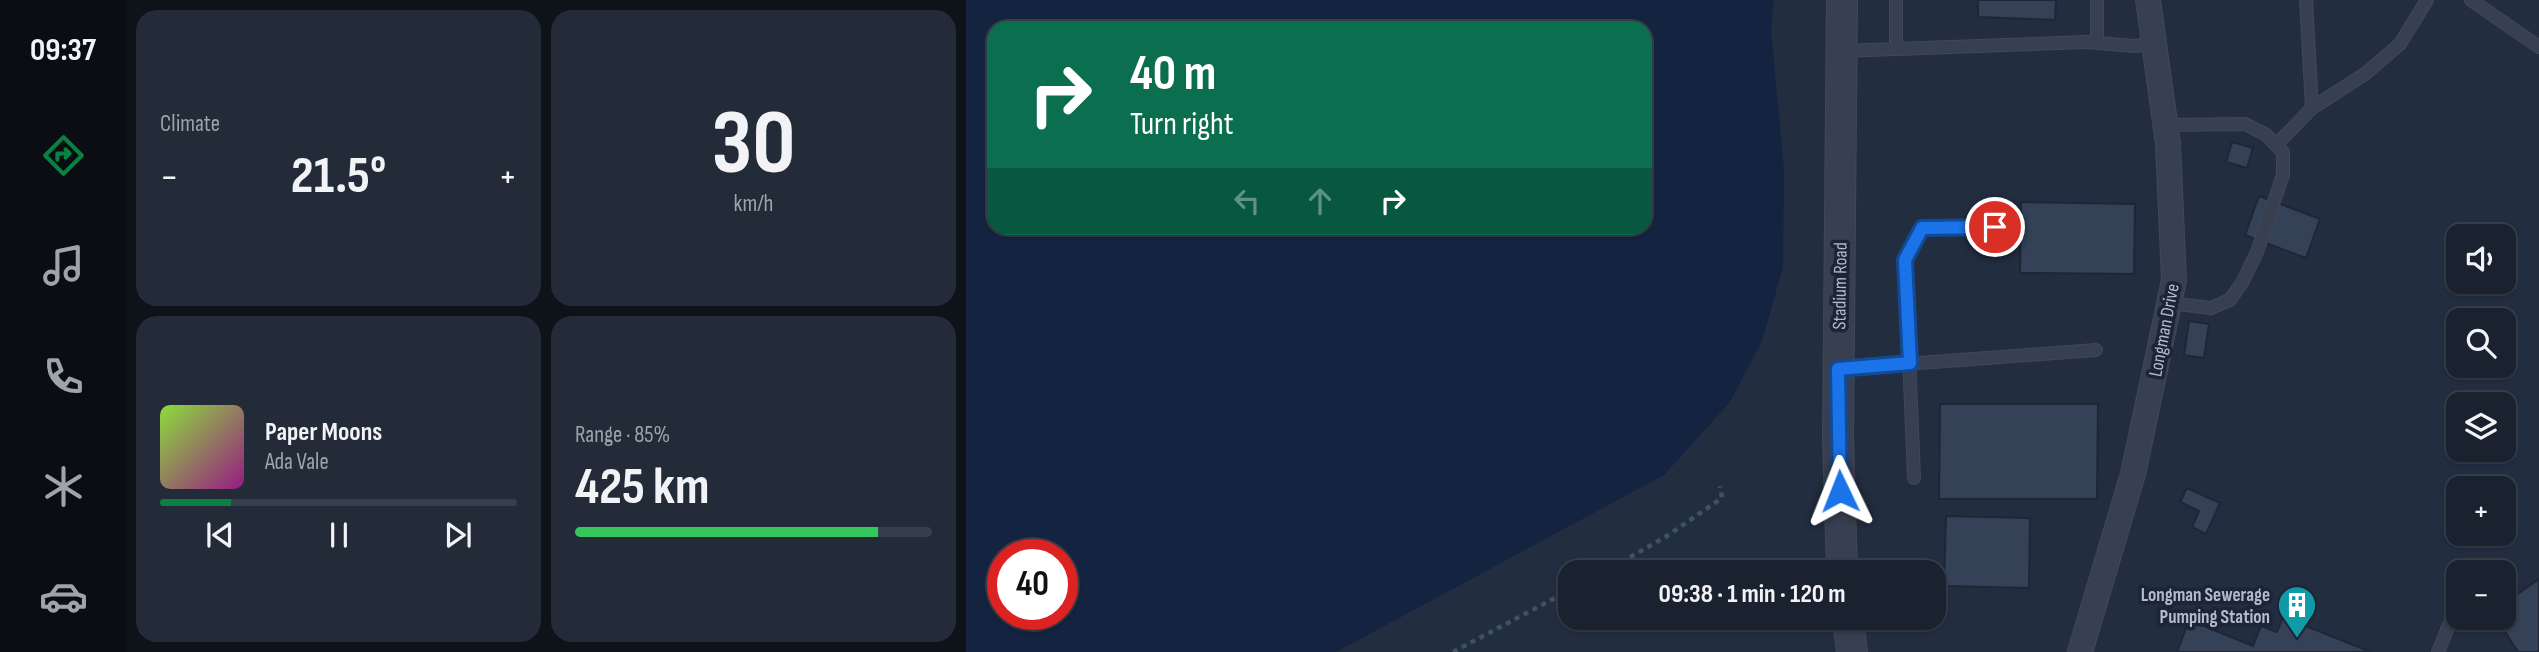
<!DOCTYPE html>
<meta charset="utf-8">
<style>
body{margin:0;font-family:"Sofia Sans Condensed",sans-serif;background:#232a38;color:#f1f3f6;height:100vh;display:flex;flex-direction:column;font-size:26px;white-space:nowrap}
*{box-sizing:border-box;margin:0}
p{font-size:23px;color:#9fa4ab}
.icon{flex:none;width:38px;height:38px;fill:none;stroke:currentColor;stroke-width:2;stroke-linecap:round;stroke-linejoin:round}
.map{position:relative;flex:1;overflow:hidden}
.details{display:flex;flex-direction:column;gap:10px;padding:10px;background:#0e131a;width:840px}
.details>*{flex:none}
.banner{position:absolute;left:21px;top:21px;width:665px;height:214px;border-radius:21px;box-shadow:0 2px 5px #0004,0 0 0 2px #383f4c;background:#0b6e4f;color:#fff;overflow:hidden}
.tools{position:absolute;left:1480px;top:224px;display:grid;gap:14px}
.tools a{display:grid;place-items:center;width:70px;height:70px;border-radius:14px;background:#1a2230;box-shadow:0 2px 5px #0004,0 0 0 2px #383f4c;font-size:35px}
.speed{position:absolute;left:21px;top:539px;display:flex;gap:14px;font-size:35px;font-weight:700;text-align:center}
.speed>*{display:grid;place-content:center;width:91px;height:91px;border-radius:50%;background:#1a2230;box-shadow:0 2px 5px #0004,0 0 0 2px #383f4c;line-height:1}
.speed .limit{border:10px solid #d22;background:#fff;color:#111}
.pin{position:absolute;display:grid;place-items:center;width:60px;height:60px;color:#fff;margin:-30px;border:4px solid #fff;border-radius:50%;box-shadow:0 2px 7px #0007}
.me{position:absolute;width:77px;margin:-38px;rotate:358deg;stroke-linejoin:round;filter:drop-shadow(0 0 5px #0008)}
.turn{display:flex;align-items:center;gap:24px;height:147px;padding:0 28px;font-size:32px}
.turn .icon{width:91px;height:91px;stroke-width:2.5}
.turn b{display:block;font-size:49px;line-height:60px}
.lanes{display:flex;align-items:center;height:66px;padding:0 28px;background:#0003;justify-content:center;gap:35px;direction:ltr}
.lanes .off{opacity:.35}
.big{font-size:52px;font-weight:700;line-height:1.1}
.details .tile{flex:1;display:flex;flex-direction:column;justify-content:center;gap:10px;min-width:0;padding:0 24px;border-radius:21px;background:#232a38}
.details .dial{align-items:center;gap:0}
.dial b{font-size:91px;line-height:1}
.song{display:flex;align-items:center;gap:21px}
.cover{width:84px;height:84px;border-radius:10px;background:linear-gradient(135deg,hsl(90 70% 55%),hsl(310 70% 35%))}
.played{height:7px;border-radius:4px;background:linear-gradient(90deg,#0b8043 20%,#383f4c 20%)}
.keys{display:flex;justify-content:space-around;direction:ltr}
.heat{display:flex;justify-content:space-between;align-items:center;font-size:38px;direction:ltr}
.charge{height:10px;border-radius:5px;background:linear-gradient(90deg,#34c759 85%,#383f4c 0)}
.details .tiles{flex:1;display:grid;gap:10px;grid-template-columns:repeat(2,1fr)}
.trip{position:absolute;left:592px;top:560px;width:388px;height:70px;border-radius:21px;background:#1a2230;box-shadow:0 2px 5px #0004,0 0 0 2px #383f4c;font-weight:700;line-height:70px;text-align:center}
main{display:flex;flex:1;min-height:0}
.tabs{display:flex;flex-direction:column;width:126px;justify-content:space-around;align-items:center;background:#0a0e13;color:#9fa4ab}
.tabs .icon{width:49px;height:49px}
.tabs .on{color:#0b8043}
.tabs b{font-size:32px;color:#f1f3f6}
.map>svg:first-child{display:block}
.water{fill:#14233f;fill-rule:evenodd}
.building{fill:#344157;stroke:#1e2637;stroke-width:2}
.lines{fill:none;stroke-linecap:round;stroke-linejoin:round}
.service-casing{stroke:#404859;stroke-width:14}
.minor-casing{stroke:#404859;stroke-width:26}
.tertiary-casing{stroke:#404859;stroke-width:32}
.path{stroke:#3d5559;stroke-width:4.5;stroke-dasharray:5 5;stroke-linecap:butt}
.service{stroke:#373f50;stroke-width:12}
.minor{stroke:#373f50;stroke-width:24}
.tertiary{stroke:#373f50;stroke-width:30}
.route-casing{stroke:#114b97;stroke-width:18}
.route{stroke:#1a73e8;stroke-width:12}
.labels{text-anchor:middle;stroke-width:7;stroke-linejoin:round;paint-order:stroke}
.street-label{font-size:19px;fill:#b3bacb;stroke:#1c2435}
.poi-label{font-size:19px;font-weight:bold;fill:#b3bacb;stroke:#1c2435;text-anchor:end}
</style>
<main>
<nav class="tabs">
<b>09:37</b>
<svg class="icon on" aria-label="directions" viewBox="0 0 24 24"><path d="M12 3l9 9-9 9-9-9zM9 14v-3h6M13 9l2 2-2 2"/></svg>
<svg class="icon" aria-label="music" viewBox="0 0 24 24"><path d="M9 18V5l10-2v13"/><circle cx="6" cy="18" r="3"/><circle cx="16" cy="16" r="3"/></svg>
<svg class="icon" aria-label="phone" viewBox="0 0 24 24"><path d="M5 4h4l2 5-3 2q2 4 5 5l2-3 5 2v4C11 20 4 13 5 4z"/></svg>
<svg class="icon" aria-label="climate" viewBox="0 0 24 24"><path d="M12 3v18M4 7l16 10M4 17L20 7"/></svg>
<svg class="icon" aria-label="car" viewBox="0 0 24 24"><path d="M5 17H2v-5l4-1 3-4h7l3 4 3 1v5h-3M9 17h6M6 11h13"/><circle cx="7" cy="17" r="2"/><circle cx="17" cy="17" r="2"/></svg>
</nav>
<section class="details">
<div class="tiles">
<div class="tile"><p>Climate</p>
<div class="heat"><a>−</a><b class="big">21.5°</b><a>+</a></div>
</div>
<div class="tile dial"><b>30</b><p>km/h</p></div>
<div class="tile">
<div class="song"><i class="cover"></i><div><b>Paper Moons</b><p>Ada Vale</p></div></div>
<div class="played"></div>
<div class="keys"><svg class="icon" aria-label="previous" viewBox="0 0 24 24"><path d="M18 5L8 12l10 7zM5 5v14"/></svg><svg class="icon" aria-label="pause" viewBox="0 0 24 24"><path d="M8 5v14M16 5v14"/></svg><svg class="icon" aria-label="next" viewBox="0 0 24 24"><path d="M6 5l10 7-10 7zM19 5v14"/></svg></div>
</div>
<div class="tile"><p>Range · 85%</p><b class="big">425 km</b><div class="charge"></div></div>
</div>
</section>
<div class="map">
<svg width="1573" height="652" viewBox="0 0 1573 652">
<rect width="100%" height="100%" fill="#222d40"/>
<path class="water" d="M0,0h808l-3,30 13,139 -1,98 -21,74 -32,61 -66,73 -328,177h-370zM28,28h651v200h-651zM37,555h59v59h-59z"/>
<path class="building" d="M1012,0h78l-1,20 -77,-3z
M1266,142l21,6 -6,20 -21,-6z
M1293,196l61,23 -14,39 -61,-23z
M1055,202l114,2 -1,70 -114,-1z
M1223,321l20,3 -5,34 -20,-3z
M974,404h158l-1,95h-158z
M1221,488l33,15 -14,31 -14,-7 7,-16 -19,-9z
M980,516l84,2 -1,70 -85,-2z
M1573,579v73h-21l-14,-22 5,-30z
M1317,617l88,35h-194l12,-32 64,26 8,-20 16,6z"/>
<g class="lines">
<g class="service-casing">
<path id="service" d="M1340,0l6,108
M1505,0l68,47
M1131,43v-43
M930,48v-48
M875,51l245,-9 48,4 20,-2
M1199,125l80,-1 20,10 18,18v23l-26,77 -14,29 -13,19 -19,8 -42,-5
M1310,145l36,-37 53,-34 35,-30 27,-44
M873,369l257,-19
M948,478l-9,-219 17,-31 73,-1
M1472,652l20,-49"/>
</g>
<g class="minor-casing">
<path id="minor" d="M1114,652l53,-178 41,-194 -6,-136 -20,-144"/>
</g>
<g class="tertiary-casing">
<path id="tertiary" d="M876,0l-4,438 4,134
M882,618l4,34"/>
</g>
<path class="path" d="M638,572l63,-36 55,-38 -2,-12
M487,652l117,-62"/>
<use href="#service" class="service"/>
<use href="#minor" class="minor"/>
<use href="#tertiary" class="tertiary"/>
</g>
<g class="lines">
<g class="route-casing">
<path id="route" d="M874,491l-2,-122 72,-6 -5,-103 17,-32 73,-1"/>
</g>
<use href="#route" class="route"/>
</g>
<defs>
<g id="building-pin" transform="scale(2.0125)"><path d="M0 17L-7.5 6A9.5 9.5 0 1 1 7.5 6Z" fill="#0f9aa8" stroke="#1c2435"/><path d="M-4-6H4V6H1V3H-1V6H-4ZM-2.5-4.3h1.7v1.8h-1.7ZM.8-4.3h1.7v1.8H.8ZM-2.5-1h1.7V.8h-1.7ZM.8-1h1.7V.8H.8Z" fill="#fff"/></g>
</defs>
<g fill-rule="evenodd">
<use href="#building-pin" x="1331" y="605"/>
</g>
<g class="labels">
<g class="street-label">
<text transform="translate(873 286) rotate(-89)" y="7">Stadium Road</text>
<text transform="translate(1197 330) rotate(-79)" y="7">Longman Drive</text>
</g>
<g class="poi-label">
<text x="1304" y="601">Longman Sewerage<tspan x="1304" dy="22">Pumping Station</tspan></text>
</g>
</g>
</svg>
<div class="tools">
<a><svg class="icon" aria-label="sound" viewBox="0 0 24 24"><path d="M4 9h4l5-4v14l-5-4H4zM17 9q2 3 0 6"/></svg></a>
<a><svg class="icon" aria-label="search" viewBox="0 0 24 24"><circle cx="10" cy="10" r="6"/><path d="M15 15l6 6"/></svg></a>
<a><svg class="icon" aria-label="layers" viewBox="0 0 24 24"><path d="M12 4l9 5-9 5-9-5zM3 14l9 5 9-5"/></svg></a>
<a>+</a>
<a>−</a>
</div>
<div class="speed"><div class="limit">40</div></div>
<div class="pin" style="left:1029px;top:227px;background:#d93025"><svg class="icon" aria-label="arrive" viewBox="0 0 24 24"><path d="M6 21V4h12l-3 4 3 4H6"/></svg></div>
<svg class="me" style="left:874px;top:491px" viewBox="-20 -20 40 40"><path d="M0-17L14 15 0 8-14 15z" fill="#1a73e8" stroke="#fff" stroke-width="4"/></svg>
<div class="trip">09:38 · 1 min · 120 m</div>
<div class="banner">
<div class="turn"><svg class="icon" aria-label="right" viewBox="0 0 24 24"><path d="M7 20v-9h11M14 6l5 5-5 5"/></svg><div><b>40 m</b>Turn right</div></div>
<div class="lanes"><svg class="icon off" aria-label="left" viewBox="0 0 24 24"><path d="M17 20v-9H6M10 6l-5 5 5 5"/></svg><svg class="icon off" aria-label="ahead" viewBox="0 0 24 24"><path d="M12 20V5M6 11l6-6 6 6"/></svg><svg class="icon" aria-label="right" viewBox="0 0 24 24"><path d="M7 20v-9h11M14 6l5 5-5 5"/></svg></div>
</div>
</div>
</main>
